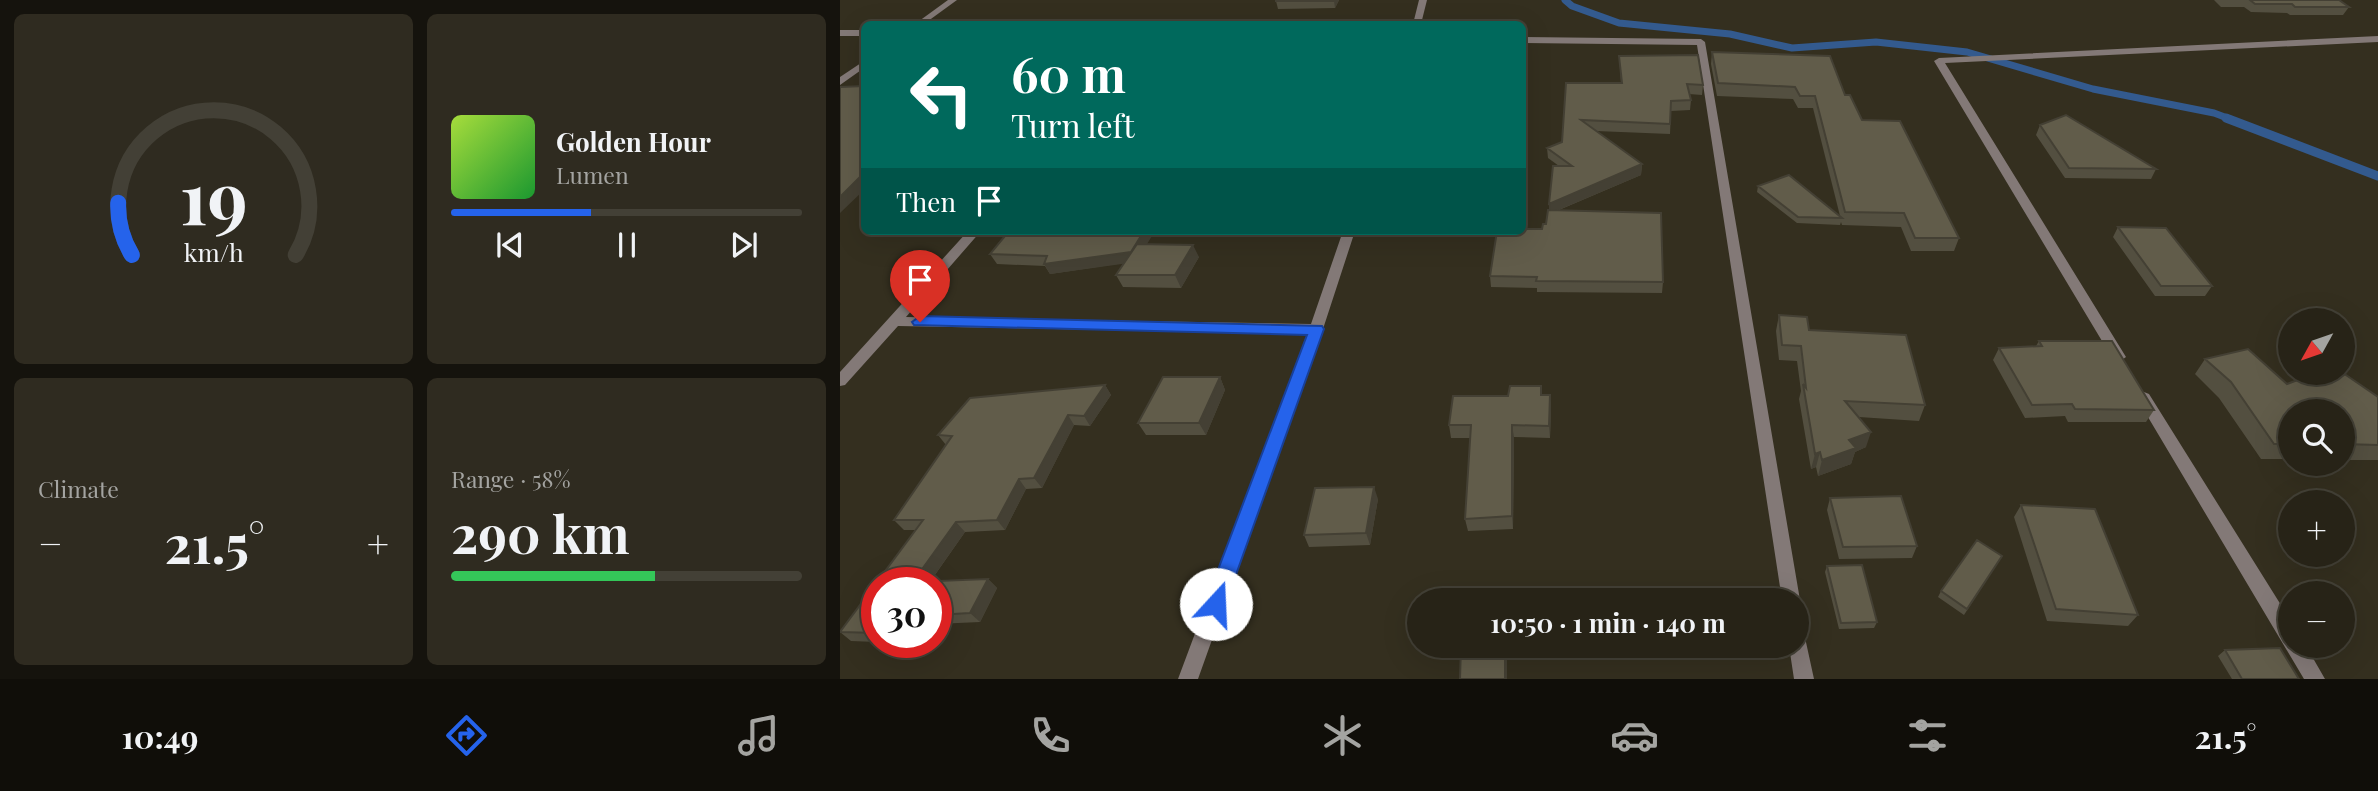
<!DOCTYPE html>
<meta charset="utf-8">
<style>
body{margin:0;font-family:"Playfair Display",serif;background:#2f2b20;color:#f1f3f6;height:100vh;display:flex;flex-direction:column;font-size:26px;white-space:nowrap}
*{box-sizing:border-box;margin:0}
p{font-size:23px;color:#a4a4a1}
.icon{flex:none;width:38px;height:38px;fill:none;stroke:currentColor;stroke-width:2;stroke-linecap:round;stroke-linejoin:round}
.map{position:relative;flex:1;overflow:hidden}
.panel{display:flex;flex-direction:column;gap:14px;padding:14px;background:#15130d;width:840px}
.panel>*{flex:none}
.top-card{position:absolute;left:21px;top:21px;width:665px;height:214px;border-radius:10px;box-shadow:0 7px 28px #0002,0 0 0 2px #434036;background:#00695c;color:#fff;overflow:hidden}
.needle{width:46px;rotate:230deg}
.buttons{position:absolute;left:1438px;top:308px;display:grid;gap:14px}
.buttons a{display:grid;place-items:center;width:77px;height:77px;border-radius:50%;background:#272317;box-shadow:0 7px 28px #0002,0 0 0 2px #434036;font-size:35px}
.speed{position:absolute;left:21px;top:567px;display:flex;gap:14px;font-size:35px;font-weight:700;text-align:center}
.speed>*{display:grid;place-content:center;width:91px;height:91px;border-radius:50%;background:#272317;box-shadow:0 7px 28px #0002,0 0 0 2px #434036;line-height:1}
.speed .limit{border:10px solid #d22;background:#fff;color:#111}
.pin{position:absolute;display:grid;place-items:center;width:60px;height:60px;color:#fff;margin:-72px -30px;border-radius:50% 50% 50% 0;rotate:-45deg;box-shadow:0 0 7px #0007}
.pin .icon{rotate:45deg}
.me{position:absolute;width:77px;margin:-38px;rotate:20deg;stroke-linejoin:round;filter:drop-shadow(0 0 5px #0008)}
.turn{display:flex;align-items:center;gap:24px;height:147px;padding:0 35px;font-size:32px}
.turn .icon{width:91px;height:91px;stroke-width:2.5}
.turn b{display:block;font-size:49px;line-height:60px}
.then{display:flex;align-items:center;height:66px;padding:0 35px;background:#0003;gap:14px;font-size:26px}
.big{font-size:52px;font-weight:700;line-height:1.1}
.panel .card{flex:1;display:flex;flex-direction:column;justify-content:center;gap:10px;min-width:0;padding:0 24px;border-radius:10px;background:#2f2b20}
.panel .dial{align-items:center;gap:0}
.dial svg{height:182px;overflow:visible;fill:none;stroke:#434036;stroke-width:7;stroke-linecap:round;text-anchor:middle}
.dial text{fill:#f1f3f6;stroke:none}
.song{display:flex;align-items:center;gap:21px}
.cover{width:84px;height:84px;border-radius:10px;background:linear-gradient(135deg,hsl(80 70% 55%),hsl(130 70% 35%))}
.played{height:7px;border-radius:4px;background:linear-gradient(90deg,#2563eb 40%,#434036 40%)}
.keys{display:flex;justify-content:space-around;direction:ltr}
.heat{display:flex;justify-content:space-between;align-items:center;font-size:38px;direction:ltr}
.charge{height:10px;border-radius:5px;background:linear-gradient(90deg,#34c759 58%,#434036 0)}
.panel .tiles{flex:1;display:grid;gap:14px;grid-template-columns:repeat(2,1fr)}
.trip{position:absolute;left:567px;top:588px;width:402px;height:70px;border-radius:35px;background:#272317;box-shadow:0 7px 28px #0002,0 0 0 2px #434036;font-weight:700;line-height:70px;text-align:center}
.tab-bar{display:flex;height:112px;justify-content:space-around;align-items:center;background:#100e09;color:#a4a4a1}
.tab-bar .icon{width:49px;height:49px}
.tab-bar .active{color:#2563eb}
.tab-bar b{font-size:32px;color:#f1f3f6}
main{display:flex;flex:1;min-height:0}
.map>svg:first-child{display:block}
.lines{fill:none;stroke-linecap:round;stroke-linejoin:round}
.stream-far1{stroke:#335a8e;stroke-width:7}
.stream{stroke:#335a8e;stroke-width:9}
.street{fill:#837977;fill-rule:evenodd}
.wall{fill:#534f40}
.shaded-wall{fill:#444034}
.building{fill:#615c4a;stroke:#444034;stroke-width:2}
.route{fill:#2563eb;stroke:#184099;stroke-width:2}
</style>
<main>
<section class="panel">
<div class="tiles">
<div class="card dial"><svg viewBox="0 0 100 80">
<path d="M14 69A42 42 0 1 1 86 69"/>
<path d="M14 69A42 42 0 0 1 8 46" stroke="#2563eb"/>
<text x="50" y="56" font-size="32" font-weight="700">19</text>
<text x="50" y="72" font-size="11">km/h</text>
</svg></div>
<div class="card">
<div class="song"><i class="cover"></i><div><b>Golden Hour</b><p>Lumen</p></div></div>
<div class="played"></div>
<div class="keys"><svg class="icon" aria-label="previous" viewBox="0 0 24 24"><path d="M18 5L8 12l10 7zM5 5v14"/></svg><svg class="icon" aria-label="pause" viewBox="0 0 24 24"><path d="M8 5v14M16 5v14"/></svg><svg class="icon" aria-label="next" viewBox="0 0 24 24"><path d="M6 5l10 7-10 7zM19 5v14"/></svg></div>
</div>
<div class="card"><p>Climate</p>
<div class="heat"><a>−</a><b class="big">21.5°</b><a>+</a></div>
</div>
<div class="card"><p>Range · 58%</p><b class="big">290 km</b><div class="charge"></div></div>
</div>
</section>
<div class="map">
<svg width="1538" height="679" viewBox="0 0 1538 679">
<rect width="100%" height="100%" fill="#342f1f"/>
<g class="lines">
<path class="stream-far1" d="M725,0l7,6 47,17 111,11 62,14 84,-6 91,10 126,37 121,24 16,6"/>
<path class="stream" d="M1386,118l152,58"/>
<path class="street" d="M108,0h9l-33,24h-9z
M579,0h8l-6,24h-8z
M0,30h24v6h-24z
M1538,36v6l-433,21 181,294 -7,5 -5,-1 -180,-300 5,-3z
M682,37l179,2 4,3 95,558 -2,6 -1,-6h-15l-85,-555 -175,-2z
M24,61v7l-24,17v-8z
M128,231h13l-75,86 405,7 32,-93h12l-32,98 -125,350h-20l129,-345 -409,-8 -53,59 -5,1v-14z
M1304,392l5,2 142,227v25h15l19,33h-21l-165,-277 -2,-4 2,-4z
M957,630l7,3 10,46h-20l-5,-33h8z"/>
</g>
<path class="wall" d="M499,0l-4,8 -57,1 -2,-8z
M1374,0h125l10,7 -6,8h-53l-3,-2 -36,-1 -7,-5h-23z
M872,52l133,43 17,25 97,118 -5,13h-43l-10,-24 -59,-2 -1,-3 -1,3 -43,-2 -40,-31 1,-6 82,30 -27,-108h-15l-5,-9 -76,-3 -6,-32z
M779,56l84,29 -1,10 -13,-1 2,6 -1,10 -19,1 -1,23 -74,-3 46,33 -1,11 -82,35 104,72 -1,11 -125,-1v-4l-46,-1 -1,-11 52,-47 4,-5 13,-58 -11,-8 -1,-10 15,-6 4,-59h55z
M1200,125l116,44 -5,10 -86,-1 -29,-43z
M1278,227l94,59 -7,10h-50l-42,-59z
M307,244l52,13 -18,31 -58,-1 -7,-12 8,-12 -74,11 -5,-8 -48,-2 -7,-10z
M939,315l30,15 116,75 -6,16 -60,-4 7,30 -11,5 -4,12 -33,12 -2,-9 -5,2 -12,-70 2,-8 -4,-30 -18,-1 -3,-29z
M1199,341l115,69 -8,12h-78l-3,-6 -40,2 -32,-58 6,-12 37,-2z
M1365,359l82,25 91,13v63h-35v-49h-52v48h-30l-42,-61 -24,-24z
M380,377l5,13 -19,45h-60l-8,-12z
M265,385l6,10 -21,31 -16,-1 -32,63 -16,1 -21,41 -40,2 -35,50 58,-3 9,9 -17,34 -44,2v-41h-59v59l-26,-1 -11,-9 76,-102h-12l-10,-10 52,-75 -8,-10z
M702,395h8l1,13 -1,30 -36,-1 -1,92 -45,2 -3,-12 5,-81h-19l-2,-13z
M990,498l87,48 -5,12 -73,1 -12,-49z
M538,499l-8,46 -61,2 -5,-12z
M1181,505l117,110 -10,11 -81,-5 -33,-104z
M1162,556l-38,59 -26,-18 3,-6z
M987,566l50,56 -3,6 -35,1 -14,-57z
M1385,650l74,29h-67l-14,-23z"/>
<path class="shaded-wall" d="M494,0h5l-4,8 -1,-7z
M802,164l-1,11 -92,39v-10z
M24,173v17l-24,23v-16z
M304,231h11l-19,31 -86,12 -6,-10z
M353,245l6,12 -18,31 -6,-13z
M380,377l5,13 -19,45 -7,-12z
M265,385l6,10 -21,31 -6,-10z
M710,395l1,13 -1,30 -1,-12z
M228,415l6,10 -32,63 -8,-10z
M672,425l2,12 -1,92 -1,-13z
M1031,432l-5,15 -11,5 -4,12 -33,12 4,-16 27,-20z
M980,452l-4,15 -5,2 4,-15z
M179,479l7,10 -21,41 -8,-10z
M534,487l4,12 -8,46 -4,-12z
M116,522l9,10 -36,51 -16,-1z
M148,579l9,9 -17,34 -10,-9z
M665,646h2v33h-2z"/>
<path class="building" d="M436,0h58v1h-58z
M1410,0h89l10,7h-54l-3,-3h-37z
M872,52l118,4 15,39h5l12,25 38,1 59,117h-44l-11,-25 -59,-1 -30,-116h-15l-5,-9 -77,-4z
M858,55l5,30 -16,-1 4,16 -20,1 -1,23 -89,-4 61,44 -93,40 4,-38h19l-25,-18 15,-6 4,-59h56l-3,-27z
M24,86v87l-24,24v-110z
M1226,115l90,54 -87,-1 -29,-43z
M949,175l53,43 -44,-1 -40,-31z
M708,210l113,3 2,69 -127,-1 1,-4 -47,-1 7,-45h25v-2h20l1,-5h3z
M1278,227l48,1 46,58h-51z
M169,231h135l-13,21 -87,12 3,-8 -57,-2z
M297,244l56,1 -18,30h-59z
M939,315l28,2 2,13 97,5 19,70 -80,-4 26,31 -22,8 7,8 -34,12 -2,-8 -5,2 -12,-70 3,4 -5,-42 -19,-1z
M1199,341h73l42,69 -79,-1 -3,-5 -40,1 -33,-57 43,-2z
M1408,349l39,35 29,-11h27l35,24v48l-35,-1v-33h-52v33h-17l-43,-62 -26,-23z
M323,377h57l-21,46h-61z
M265,385l-21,31 -16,-1 -34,63 -15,1 -22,41 -41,2 -43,60 75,-3 -18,34 -34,2v-32h-59v50l-37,-1 83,-112h-29l58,-84 -14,-1 32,-37z
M670,386h31v9h9l-1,31 -37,-1v91l-47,3 6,-94h-22l4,-29h55z
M534,487l-8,46 -62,2 11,-47z
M1061,496l16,50 -74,1 -13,-49z
M1181,505l74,4 43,106 -82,-6z
M1137,540l25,16 -35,53 -26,-18z
M1022,565l15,57 -36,1 -14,-57z
M621,646h44v33h-45z
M1440,648l19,31h-57l-17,-29z"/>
<path class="route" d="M80,316l402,10 2,3 -101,282 -7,3 -8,-3 -3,-7 102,-269 -393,-10 -2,-3z"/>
</svg>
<div class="buttons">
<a><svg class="needle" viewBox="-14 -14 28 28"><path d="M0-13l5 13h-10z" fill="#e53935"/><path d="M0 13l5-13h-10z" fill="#a4a4a1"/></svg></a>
<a><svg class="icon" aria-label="search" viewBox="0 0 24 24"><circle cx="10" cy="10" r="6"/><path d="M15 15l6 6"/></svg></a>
<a>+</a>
<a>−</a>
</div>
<div class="speed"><div class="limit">30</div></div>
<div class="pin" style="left:80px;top:322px;background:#d93025"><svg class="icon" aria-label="arrive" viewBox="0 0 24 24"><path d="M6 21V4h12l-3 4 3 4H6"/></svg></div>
<svg class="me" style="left:376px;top:604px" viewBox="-20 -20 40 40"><circle r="19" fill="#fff"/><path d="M0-13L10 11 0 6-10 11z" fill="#2563eb"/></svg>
<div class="trip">10:50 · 1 min · 140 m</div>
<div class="top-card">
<div class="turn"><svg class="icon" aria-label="left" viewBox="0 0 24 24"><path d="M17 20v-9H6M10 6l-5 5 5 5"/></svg><div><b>60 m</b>Turn left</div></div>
<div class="then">Then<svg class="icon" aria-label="arrive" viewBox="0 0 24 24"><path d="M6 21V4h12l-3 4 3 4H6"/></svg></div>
</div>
</div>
</main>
<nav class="tab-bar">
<b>10:49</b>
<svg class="icon active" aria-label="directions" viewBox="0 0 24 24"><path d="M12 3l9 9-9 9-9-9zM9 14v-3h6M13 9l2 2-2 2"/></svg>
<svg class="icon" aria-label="music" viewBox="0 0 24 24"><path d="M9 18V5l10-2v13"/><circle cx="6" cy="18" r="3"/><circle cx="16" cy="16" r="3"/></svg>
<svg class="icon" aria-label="phone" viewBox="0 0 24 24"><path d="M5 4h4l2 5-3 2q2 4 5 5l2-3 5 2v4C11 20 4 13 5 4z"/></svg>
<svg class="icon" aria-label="climate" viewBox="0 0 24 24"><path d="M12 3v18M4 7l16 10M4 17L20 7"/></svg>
<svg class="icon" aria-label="car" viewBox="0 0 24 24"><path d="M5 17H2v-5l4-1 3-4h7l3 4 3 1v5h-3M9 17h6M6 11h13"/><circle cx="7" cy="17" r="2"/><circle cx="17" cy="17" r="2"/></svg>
<svg class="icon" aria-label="filters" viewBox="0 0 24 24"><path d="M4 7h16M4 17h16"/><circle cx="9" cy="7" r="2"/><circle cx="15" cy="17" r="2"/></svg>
<b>21.5°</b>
</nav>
